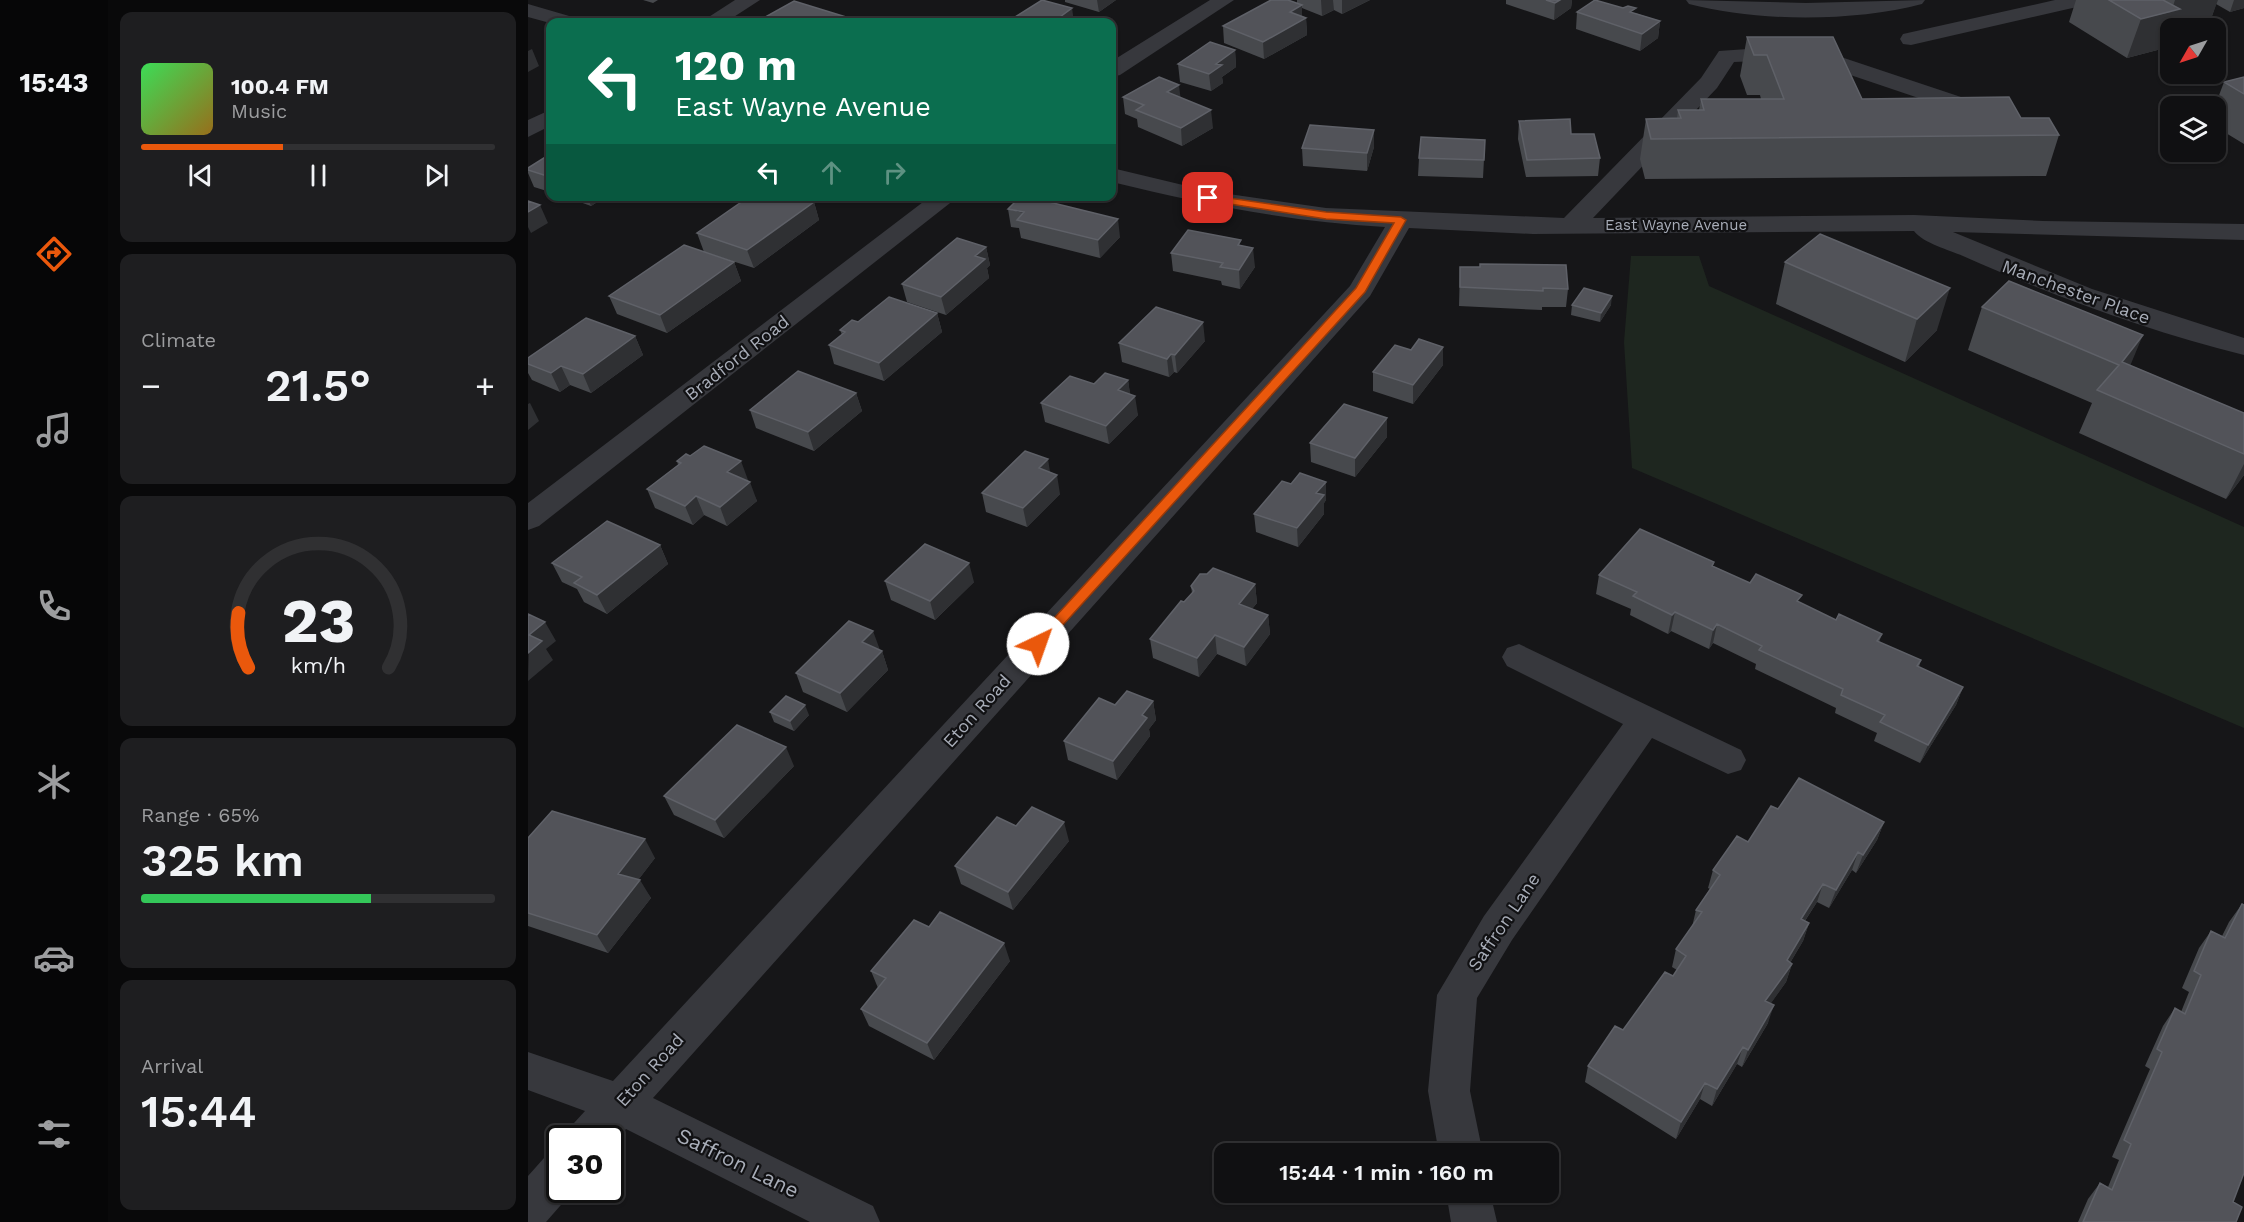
<!DOCTYPE html>
<meta charset="utf-8">
<style>
body{margin:0;font-family:"Work Sans",sans-serif;background:#1e1e20;color:#f1f3f6;height:100vh;display:flex;flex-direction:column;font-size:22px;white-space:nowrap}
*{box-sizing:border-box;margin:0}
p{font-size:20px;color:#9c9d9f}
.icon{flex:none;width:33px;height:33px;fill:none;stroke:currentColor;stroke-width:2;stroke-linecap:round;stroke-linejoin:round}
.map{position:relative;flex:1;overflow:hidden}
.sheet{display:flex;flex-direction:column;gap:12px;padding:12px;background:#09090a;width:420px}
.sheet>*{flex:none}
.top-card{position:absolute;left:18px;top:18px;width:570px;height:183px;border-radius:12px;box-shadow:0 2px 4px #0004,0 0 0 2px #303032;background:#0b6e4f;color:#fff;overflow:hidden}
.needle{width:39px;rotate:231deg}
.tools{position:absolute;left:1632px;top:18px;display:grid;gap:12px}
.tools a{display:grid;place-items:center;width:66px;height:66px;border-radius:12px;background:#101012;box-shadow:0 2px 4px #0004,0 0 0 2px #303032;font-size:30px}
.speed{position:absolute;left:18px;top:1125px;display:flex;gap:12px;font-size:30px;font-weight:700;text-align:center}
.speed>*{display:grid;place-content:center;width:78px;height:78px;border-radius:50%;background:#101012;box-shadow:0 2px 4px #0004,0 0 0 2px #303032;line-height:1}
.speed .limit{border:3px solid #111;border-radius:9px;background:#fff;color:#111}
.pin{position:absolute;display:grid;place-items:center;width:51px;height:51px;color:#fff;margin:-26px;border-radius:12px;box-shadow:0 3px 9px #0006}
.me{position:absolute;width:66px;margin:-33px;rotate:42deg;stroke-linejoin:round;filter:drop-shadow(0 0 4px #0008)}
.turn{display:flex;align-items:center;gap:21px;height:126px;padding:0 30px;font-size:27px}
.turn .icon{width:78px;height:78px;stroke-width:2.5}
.turn b{display:block;font-size:42px;line-height:51px}
.lanes{display:flex;align-items:center;height:57px;padding:0 30px;background:#0003;justify-content:center;gap:30px;direction:ltr}
.lanes .off{opacity:.35}
.big{font-size:45px;font-weight:600;line-height:1.1}
.sheet .widget{flex:1;display:flex;flex-direction:column;justify-content:center;gap:9px;min-width:0;padding:0 21px;border-radius:12px;background:#1e1e20}
.sheet .dial{align-items:center;gap:0}
.dial svg{height:156px;overflow:visible;fill:none;stroke:#303032;stroke-width:7;stroke-linecap:round;text-anchor:middle}
.dial text{fill:#f1f3f6;stroke:none}
.song{display:flex;align-items:center;gap:18px}
.cover{width:72px;height:72px;border-radius:9px;background:linear-gradient(135deg,hsl(130 70% 55%),hsl(40 70% 35%))}
.played{height:6px;border-radius:3px;background:linear-gradient(90deg,#ea580c 40%,#303032 40%)}
.keys{display:flex;justify-content:space-around;direction:ltr}
.heat{display:flex;justify-content:space-between;align-items:center;font-size:33px;direction:ltr}
.charge{height:9px;border-radius:4px;background:linear-gradient(90deg,#34c759 65%,#303032 0)}
.trip{position:absolute;left:686px;top:1143px;width:345px;height:60px;border-radius:12px;background:#101012;box-shadow:0 2px 4px #0004,0 0 0 2px #303032;font-weight:600;line-height:60px;text-align:center}
main{display:flex;flex:1;min-height:0}
.menu{display:flex;flex-direction:column;width:108px;justify-content:space-around;align-items:center;background:#060607;color:#9c9d9f}
.menu .icon{width:42px;height:42px}
.menu .active{color:#ea580c}
.menu b{font-size:27px;color:#f1f3f6}
.map>svg:first-child{display:block}
.green{fill:#1e261f}
.lines{fill:none;stroke-linecap:round;stroke-linejoin:round}
.minor{fill:#37383d;fill-rule:evenodd}
.wall{fill:#47494d}
.shaded-wall{fill:#2f3033}
.building{fill:#525359;stroke:#5f6168;stroke-width:1.5}
.route{fill:#ea580c;stroke:#983908;stroke-width:1.5}
.labels{text-anchor:middle;stroke-width:4.5;stroke-linejoin:round;paint-order:stroke}
.far-street-label{font-size:15px;fill:#a8adb8;stroke:#111113}
.street-label{font-size:18px;fill:#a8adb8;stroke:#111113}
.near-street-label{font-size:21px;fill:#a8adb8;stroke:#111113}
</style>
<main>
<nav class="menu">
<b>15:43</b>
<svg class="icon active" aria-label="directions" viewBox="0 0 24 24"><path d="M12 3l9 9-9 9-9-9zM9 14v-3h6M13 9l2 2-2 2"/></svg>
<svg class="icon" aria-label="music" viewBox="0 0 24 24"><path d="M9 18V5l10-2v13"/><circle cx="6" cy="18" r="3"/><circle cx="16" cy="16" r="3"/></svg>
<svg class="icon" aria-label="phone" viewBox="0 0 24 24"><path d="M5 4h4l2 5-3 2q2 4 5 5l2-3 5 2v4C11 20 4 13 5 4z"/></svg>
<svg class="icon" aria-label="climate" viewBox="0 0 24 24"><path d="M12 3v18M4 7l16 10M4 17L20 7"/></svg>
<svg class="icon" aria-label="car" viewBox="0 0 24 24"><path d="M5 17H2v-5l4-1 3-4h7l3 4 3 1v5h-3M9 17h6M6 11h13"/><circle cx="7" cy="17" r="2"/><circle cx="17" cy="17" r="2"/></svg>
<svg class="icon" aria-label="filters" viewBox="0 0 24 24"><path d="M4 7h16M4 17h16"/><circle cx="9" cy="7" r="2"/><circle cx="15" cy="17" r="2"/></svg>
</nav>
<section class="sheet">
<div class="widget">
<div class="song"><i class="cover"></i><div><b>100.4 FM</b><p>Music</p></div></div>
<div class="played"></div>
<div class="keys"><svg class="icon" aria-label="previous" viewBox="0 0 24 24"><path d="M18 5L8 12l10 7zM5 5v14"/></svg><svg class="icon" aria-label="pause" viewBox="0 0 24 24"><path d="M8 5v14M16 5v14"/></svg><svg class="icon" aria-label="next" viewBox="0 0 24 24"><path d="M6 5l10 7-10 7zM19 5v14"/></svg></div>
</div>
<div class="widget"><p>Climate</p>
<div class="heat"><a>−</a><b class="big">21.5°</b><a>+</a></div>
</div>
<div class="widget dial"><svg viewBox="0 0 100 80">
<path d="M14 69A42 42 0 1 1 86 69"/>
<path d="M14 69A42 42 0 0 1 9 41" stroke="#ea580c"/>
<text x="50" y="56" font-size="32" font-weight="700">23</text>
<text x="50" y="72" font-size="11">km/h</text>
</svg></div>
<div class="widget"><p>Range · 65%</p><b class="big">325 km</b><div class="charge"></div></div>
<div class="widget"><p>Arrival</p><b class="big">15:44</b></div>
</section>
<div class="map">
<svg width="1716" height="1222" viewBox="0 0 1716 1222">
<rect width="100%" height="100%" fill="#161618"/>
<path class="green" d="M1171,256l10,30 535,241v201l-612,-260 -8,-126 7,-86z"/>
<g class="lines">
<path class="minor" d="M207,0h25l-34,22h-25z
M682,0h24l-114,75 -8,2v-16z
M1158,0l120,3 119,-3 -3,4c-69,18 -164,18 -233,0z
M1527,0h38l-3,4 -179,41 -8,-1 -3,-5 3,-5z
M0,4l48,14 4,4 -30,1 -22,-6z
M1277,45l177,59 3,5 -3,5h-16l-163,-55 -69,3 -17,26 -124,130 321,-3 129,6 201,3v16l-291,-8 139,57 152,49v17c-96,-24 -191,-59 -281,-99 -14,-6 -40,-13 -49,-25l-381,3 -124,-6 -39,68 -717,802 220,108 7,16h-70l-184,-93 -16,17v-8h-43l7,-15 11,-12 -57,-21v-38l85,29 737,-795 35,-59c-94,-5 -183,-23 -273,-45v-14l96,23 118,17 238,10 137,-140 18,-27z
M22,110v16l-22,11v-17z
M403,196h28l-420,330 -11,4v-27z
M991,644l222,106 5,10 -5,10 -13,4 -76,-36 -140,202 -35,58 -7,93 13,63h-44l-11,-63 9,-96 47,-79 139,-192 -116,-58 -5,-9 5,-9z
M32,1152v38h14l-28,32h-18v-46l16,-18z
M918,1192h44l7,30h-46z"/>
</g>
<path class="wall" d="M115,0h15l-5,3z
M537,0h51l-17,12 -34,-10z
M769,0h73l-28,14 -8,-4 -12,6 -20,-8v8l4,2 1,17 -43,24 -40,-16 -1,-17 74,-23z
M978,0h66l-1,8 -17,12 -48,-16z
M1548,0h168v8l-14,4 -14,-8 -4,12 -38,10 -9,22 -38,10 -58,-36z
M1049,12l58,1 25,8 -2,17 -18,13 -64,-22z
M239,16l79,1 2,5h-79z
M1219,37l115,62 159,19 38,17 -13,41 -401,3 -5,-20 6,-40 31,-1 1,-8h21l2,-11h60l-1,-4h-13l-7,-19z
M707,50l1,17 -14,10 1,6 -12,8 -31,-9 -2,-18z
M1716,77v67l-28,-17v-21h-1l9,-24z
M595,97l58,1 32,30 -31,18 -44,-19 -1,-8 -12,-5z
M991,121l52,13 29,24 -2,18 -72,1 -8,-38z
M846,130v17l-7,24 -64,-5 -1,-18z
M957,140l-2,38 -65,-2 1,-18z
M22,154v38l-16,-5 -6,-14v-5z
M35,196h44l-16,10z
M286,202l5,18 -65,48 -50,-16 -7,-19z
M480,209l112,28 -20,21 -79,-20 -2,-10 -8,-1z
M1292,234l117,96 -32,32 -129,-58 9,-42z
M714,246l13,21 -15,22 -18,-4 -1,-4 -48,-10 -2,-18z
M458,247l4,18 -3,3 2,10 -43,37 -39,-13 -5,-18z
M206,262l7,19 -74,52 -50,-19 -8,-18z
M932,267l108,22 -2,18h-24v3l-83,-4z
M1044,305h39l-11,17 -29,-7z
M1454,307l148,58 114,48v62l-18,24 -147,-66 13,-30 -124,-53z
M409,313l5,19 -58,49 -50,-17 -5,-19 13,-10 -2,-5 18,-8z
M107,336l8,19 -52,38 -21,-8 -10,7 -28,-12 -4,-7v-15z
M677,341l-28,32 -3,-1 -5,5 -47,-15 -3,-19z
M915,365l-30,39 -40,-13v-19z
M600,380l2,15 8,20 -29,29 -64,-22 -4,-19 53,-19z
M328,393l6,18 -48,40 -58,-23 -6,-18z
M859,437l-32,40 -44,-15 -1,-19z
M149,461l71,19 -1,1 10,20 -30,25 -23,-11 -11,10 -38,-17 -8,-19 31,-24z
M454,493l78,1 -33,33 -41,-15z
M798,500l-2,3v11l-26,33 -42,-15 -2,-18z
M132,545l8,19 -61,50 -23,-12 -7,-13 -15,-7 -10,-19z
M1186,562l-1,4 37,17 50,20 36,17 46,14 -3,8 42,18 -2,7 44,20 -7,18 -36,58 -46,-22 3,-8 -42,-20 1,-5 -81,-39 1,-5 -43,-21 -4,6 -38,-18 -3,3 -38,-19 1,-6 -35,-15 3,-19z
M357,581l89,1 -39,38 -44,-20z
M727,584l2,19 -5,6 16,6 2,19 -24,32 -29,-12 -18,23 -46,-19 -3,-19 42,-46 -1,-7z
M354,651l6,19 -41,42 -44,-20 -7,-19z
M625,701l3,19 -7,9 1,7 -33,44 -49,-20 -4,-19 51,-36z
M242,712l39,3 -15,16 -20,-9z
M266,766l-70,72 -50,-23 -10,-19z
M1356,822l-7,18 -21,33 -4,-3 -23,38 -12,-6 -12,19 4,2 -6,18 -13,22 2,1 -6,18 -16,22 -2,19 -26,44 -5,-3 -25,42 -12,-7 -24,40 -91,-57 3,-16 35,-36 50,-54 4,-6 -5,-3 4,-18 16,-22 4,-17 14,-21 -2,-1 5,-18 35,-28z
M488,826l53,15 -56,69 -52,-26 -6,-18z
M0,838l127,20 -17,22 13,18 -43,55 -80,-27z
M1714,904l-9,298 3,20h-158l10,-23 12,-16 8,4 11,-27 -7,-3 38,-88 -5,-3 18,-40 12,-18 6,4 8,-20 -7,-4 17,-40 12,-17 11,5 7,-14z
M401,927l81,34 -76,99 -65,-34 -8,-17 17,-21 -7,-17z"/>
<path class="shaded-wall" d="M569,0h19l-17,12z
M793,0h12l1,10 -12,6z
M814,0h28l-28,14z
M1032,0h12l-1,8 -17,12 1,-17z
M1647,0h43l-6,16 -38,10 -2,2h-2v6l-5,14 -38,10 14,-39 30,-7z
M1706,0h10v8l-14,4z
M774,5v15l4,-2 1,17 -43,24 -1,-17 27,-30z
M544,8l2,14h-19l5,-5z
M318,17l2,5h-11z
M1132,21l-2,17 -18,13 2,-17z
M4,49l7,17 -11,6v-21z
M707,50l1,17 -14,10 1,6 -12,8 -2,-17 7,-10z
M651,85l2,17 -14,-10z
M683,110l2,18 -31,18 -1,-18z
M846,130v17l-7,24v-18z
M59,196h20l-16,10z
M286,202l5,18 -65,48 -7,-18z
M12,205l8,18 -17,10 -3,-6v-15z
M590,219l2,18 -20,21 -2,-18z
M458,247l4,18 -3,3 2,10 -43,37 -5,-18 34,-41z
M725,248l2,19 -15,22 -1,-19z
M206,262l7,19 -74,52 -7,-18z
M1422,288l-13,42 -32,32 12,-43z
M1084,296l-1,9 -11,17 1,-9z
M409,313l5,19 -58,49 -5,-18z
M675,322l2,19 -28,32 -2,-18z
M1615,335l-18,43 -3,-16z
M107,336l8,19 -52,38 -8,-19z
M915,347v18l-30,39v-19z
M643,354l3,18 -5,5 -2,-18z
M33,366l9,19 -10,7 -9,-19z
M600,380l3,19 -13,-9z
M328,393l6,18 -48,40 -6,-19z
M607,396l3,19 -29,29 -3,-18z
M2,403l9,18 -11,9v-26z
M859,418v19l-32,40v-19z
M520,459l3,19 -12,-10z
M213,461l7,19 -14,11 -7,-19z
M1716,464v11l-18,24z
M529,475l3,19 -33,33 -4,-19z
M222,482l7,19 -30,25 -7,-19z
M798,482v18l-2,3v11l-26,33 -1,-19 19,-35z
M168,496l8,19 -11,10 -8,-19z
M132,545l8,19 -61,50 -10,-19z
M441,563l5,19 -39,38 -5,-19z
M727,584l2,19 -17,20 -1,-19z
M1147,612l-4,19 -3,3 4,-19z
M740,615l2,19 -24,32 -2,-19z
M17,622l11,19 -10,8 7,11 -25,21 1,-46z
M1189,624l-4,19 -4,6 4,-19z
M345,631l7,19 -18,-8z
M687,635l2,19 -18,23 -2,-19z
M354,651l6,19 -41,42 -7,-19z
M1435,687l-7,18 -36,58 8,-18z
M625,701l3,19 -7,9 1,7 -33,44 -4,-19 29,-46z
M277,705l4,10 -15,16 -4,-10z
M258,747l8,19 -70,72 -9,-18z
M536,822l5,19 -56,69 -5,-18z
M1356,822l-7,18 -21,33 7,-18z
M117,839l10,19 -26,34 -11,-18z
M1330,852l-6,18 -23,38 7,-18z
M112,880l11,18 -43,55 -11,-18z
M1295,884l-6,18 -22,34 6,-17z
M1281,923l-6,18 -22,37 6,-18z
M476,943l6,18 -76,99 -7,-17z
M1264,964l-6,18 -26,37 5,-18z
M1246,1005l-6,18 -26,44 6,-17z
M1215,1047l-6,17 -25,42 5,-17z
M1177,1083l-5,16 -24,40 5,-17z"/>
<path class="building" d="M514,0l30,8 -12,9h3l-8,5h-48z
M743,0h17l14,5 -12,7 16,6 -43,24 -40,-16z
M1018,0h14l-5,3z
M1067,0l28,8 5,-2 8,2 -6,4 30,9 -18,13 -65,-22z
M1581,0h54l17,9 -39,10z
M266,1l52,16 -9,5h-50l-20,-6z
M1219,37h86l29,62 147,-2 12,21h28l10,17 -408,4 -5,-20 35,-1 -3,-8h26l-3,-11h83l-17,-44h-13z
M682,42l25,8 -19,14 6,1 -13,9 -31,-10z
M631,77l20,8 -12,7 44,18 -30,18 -45,-18 8,-5 -21,-8z
M1716,77v17l-20,-12z
M1042,119l1,15h23l6,24 -73,2 -8,-39z
M782,125l64,5 -7,23 -65,-5z
M893,137l64,3 -1,20 -65,-2z
M22,154v23l-22,-7v-2z
M222,196h46l18,6 -67,48 -50,-17z
M493,196h4l93,23 -20,21 -81,-20 7,-8 -16,-3z
M0,201l12,4 -12,7z
M660,230l53,10 -3,5 15,3 -14,22 -19,-3 3,-4 -52,-10z
M1292,234l130,54 -33,31 -132,-57z
M429,238l29,9 -11,9 10,3 -44,38 -39,-13z
M156,245l50,17 -74,53 -51,-19z
M952,264l86,1 2,24 -25,-1v3l-83,-4v-20h20z
M1481,281l134,54 -21,27 122,51v41l-147,-64 22,-25 -137,-58z
M1056,288l28,8 -11,17 -29,-8z
M361,297l48,16 -58,50 -50,-18 16,-13 -5,-2 12,-10 6,2z
M628,307l47,15 -28,33 -4,-1 -4,5 -48,-16z
M58,318l49,18 -52,38 -22,-8 -10,7 -23,-9v-6z
M891,339l24,8 -30,38 -40,-13 22,-27 16,5z
M270,371l58,22 -48,39 -58,-22z
M577,373l23,7 -10,10 17,6 -29,30 -65,-23 29,-27 24,8z
M816,404l43,14 -32,40 -45,-15z
M176,446l37,15 -14,11 23,10 -30,25 -24,-11 -11,10 -38,-17 34,-26 -4,-2 9,-7 4,2z
M497,451l23,8 -9,9 18,7 -34,33 -41,-15z
M772,473l26,9 -10,11 8,2 -27,33 -43,-14 28,-33 9,3z
M79,521l53,24 -63,50 -23,-12 8,-6 -30,-14z
M1112,529l74,33 -2,4 38,17 6,-9 46,21 -5,6 39,19 3,-6 43,20 -5,7 44,19 -4,6 46,21 -35,58 -48,-23 5,-7 -44,-20 2,-6 -84,-39 3,-4 -45,-22 -4,6 -38,-18 -3,3 -39,-19 4,-4 -38,-17z
M397,544l44,19 -39,38 -45,-20z
M685,568l42,16 -16,20 29,11 -24,32 -29,-12 -18,23 -47,-19 31,-38 3,1 10,-11 -3,-5 9,-12h7z
M0,614l17,8 -16,13 13,6 -14,12z
M321,621l24,10 -11,11 20,9 -42,42 -44,-20z
M599,691l26,10 -11,14 5,3 -34,43 -49,-20 35,-43 16,7z
M258,696l19,9 -15,16 -20,-9z
M209,725l49,22 -71,73 -51,-24z
M1271,778l85,44 -21,33 -5,-3 -22,38 -13,-6 -22,35 8,4 -22,37 5,4 -27,37 9,4 -26,45 -5,-3 -26,42 -12,-6 -24,39 -93,-56 27,-40 8,4 42,-58 8,4 13,-20 -10,-7 26,-37 -6,-2 24,-35 -7,-5 24,-34 11,6 23,-36 7,3z
M504,807l32,15 -56,70 -53,-26 42,-49 19,9z
M24,811l93,28 -27,35 22,6 -43,55 -69,-22v-75z
M1714,904l2,1v268l-11,29 9,5 -6,15h-153l17,-39 12,7 19,-46 -7,-4 38,-88 -5,-3 18,-41 10,6 16,-39 -7,-4 17,-40 14,7z
M412,912l64,31 -77,100 -66,-34 25,-31 -15,-7 43,-51 15,7z"/>
<path class="route" d="M680,195l118,17 75,5 5,3 -41,72 -322,355h-9v-7l322,-352 38,-65 -68,-4 -122,-19 -1,-2z"/>
<g class="labels">
<g class="far-street-label">
<text x="1148" y="230">East Wayne Avenue</text>
</g>
<g class="street-label">
<text transform="translate(1548 292) rotate(20)" y="6">Manchester Place</text>
<text transform="translate(209 358) rotate(-38)" y="6">Bradford Road</text>
<text transform="translate(449 711) rotate(-48)" y="6">Eton Road</text>
<text transform="translate(976 922) rotate(-56)" y="6">Saffron Lane</text>
<text transform="translate(122 1070) rotate(-48)" y="6">Eton Road</text>
</g>
<g class="near-street-label">
<text transform="translate(210 1163) rotate(26)" y="7">Saffron Lane</text>
</g>
</g>
</svg>
<div class="tools">
<a><svg class="needle" viewBox="-14 -14 28 28"><path d="M0-13l5 13h-10z" fill="#e53935"/><path d="M0 13l5-13h-10z" fill="#9c9d9f"/></svg></a>
<a><svg class="icon" aria-label="layers" viewBox="0 0 24 24"><path d="M12 4l9 5-9 5-9-5zM3 14l9 5 9-5"/></svg></a>
</div>
<div class="speed"><div class="limit">30</div></div>
<div class="pin" style="left:680px;top:198px;background:#d93025"><svg class="icon" aria-label="arrive" viewBox="0 0 24 24"><path d="M6 21V4h12l-3 4 3 4H6"/></svg></div>
<svg class="me" style="left:510px;top:644px" viewBox="-20 -20 40 40"><circle r="19" fill="#fff"/><path d="M0-13L10 11 0 6-10 11z" fill="#ea580c"/></svg>
<div class="trip">15:44 · 1 min · 160 m</div>
<div class="top-card">
<div class="turn"><svg class="icon" aria-label="left" viewBox="0 0 24 24"><path d="M17 20v-9H6M10 6l-5 5 5 5"/></svg><div><b>120 m</b>East Wayne Avenue</div></div>
<div class="lanes"><svg class="icon" aria-label="left" viewBox="0 0 24 24"><path d="M17 20v-9H6M10 6l-5 5 5 5"/></svg><svg class="icon off" aria-label="ahead" viewBox="0 0 24 24"><path d="M12 20V5M6 11l6-6 6 6"/></svg><svg class="icon off" aria-label="right" viewBox="0 0 24 24"><path d="M7 20v-9h11M14 6l5 5-5 5"/></svg></div>
</div>
</div>
</main>
